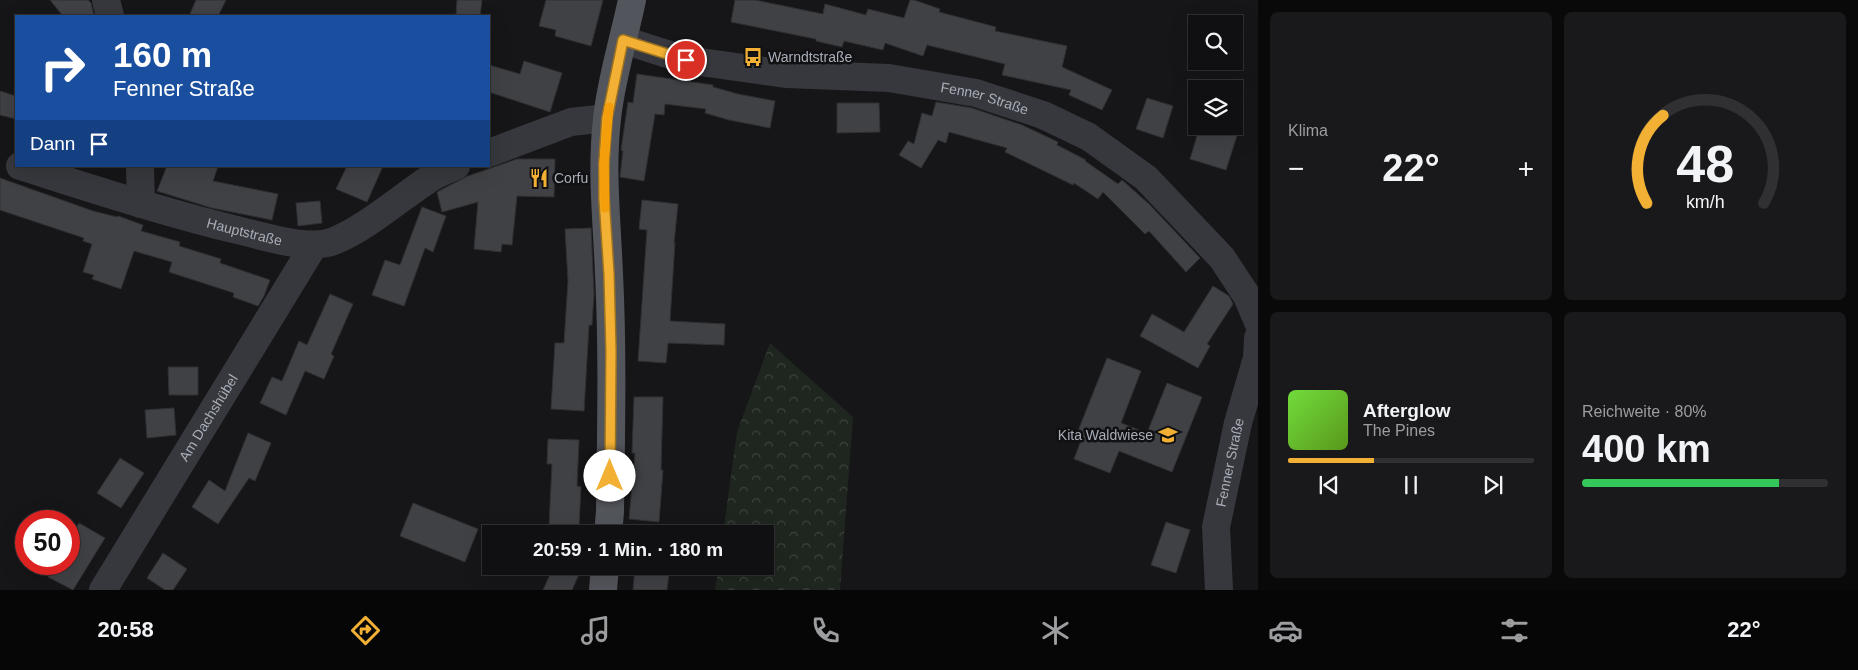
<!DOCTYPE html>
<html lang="de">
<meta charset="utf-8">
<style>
body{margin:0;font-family:Helvetica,sans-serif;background:#19191b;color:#f1f3f6;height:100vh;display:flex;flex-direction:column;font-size:19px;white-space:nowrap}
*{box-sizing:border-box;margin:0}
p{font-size:16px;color:#9c9d9f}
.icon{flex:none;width:28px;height:28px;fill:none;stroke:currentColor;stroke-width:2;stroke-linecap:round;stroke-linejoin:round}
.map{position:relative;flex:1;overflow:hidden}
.side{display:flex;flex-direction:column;gap:12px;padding:12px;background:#09090a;width:600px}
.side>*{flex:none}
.hud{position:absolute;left:15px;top:15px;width:475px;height:152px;border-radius:0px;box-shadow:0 5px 20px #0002,0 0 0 1px #303032;background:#1a4fa0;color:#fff;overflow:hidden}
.fabs{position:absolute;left:1188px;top:15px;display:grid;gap:10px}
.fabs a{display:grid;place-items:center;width:55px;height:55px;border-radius:0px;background:#101012;box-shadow:0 5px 20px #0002,0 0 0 1px #303032;font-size:25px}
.speed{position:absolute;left:15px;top:510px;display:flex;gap:10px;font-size:25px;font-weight:700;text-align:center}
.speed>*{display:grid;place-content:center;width:65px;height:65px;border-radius:50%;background:#101012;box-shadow:0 5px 20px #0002,0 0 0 1px #303032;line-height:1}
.speed .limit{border:8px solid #d22;background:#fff;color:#111}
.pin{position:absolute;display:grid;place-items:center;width:42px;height:42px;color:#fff;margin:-21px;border:2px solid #fff;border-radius:50%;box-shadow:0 1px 5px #0007}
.me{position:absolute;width:55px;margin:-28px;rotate:0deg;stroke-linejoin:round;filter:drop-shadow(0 0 4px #0008)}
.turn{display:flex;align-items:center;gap:18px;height:105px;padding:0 15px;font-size:22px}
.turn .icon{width:65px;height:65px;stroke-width:2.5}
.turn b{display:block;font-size:35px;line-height:42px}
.then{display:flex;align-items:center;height:48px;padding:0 15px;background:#0003;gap:10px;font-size:19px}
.big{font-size:38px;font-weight:600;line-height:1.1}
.side .card{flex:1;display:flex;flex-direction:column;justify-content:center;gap:8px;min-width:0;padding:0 18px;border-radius:8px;background:#19191b}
.side .dial{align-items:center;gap:0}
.dial svg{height:130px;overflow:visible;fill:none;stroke:#303032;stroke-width:7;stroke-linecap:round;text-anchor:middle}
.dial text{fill:#f1f3f6;stroke:none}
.song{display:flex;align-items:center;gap:15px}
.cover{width:60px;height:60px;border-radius:8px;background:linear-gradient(135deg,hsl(100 70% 55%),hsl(90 70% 35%))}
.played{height:5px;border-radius:2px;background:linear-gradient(90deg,#f2b134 35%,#303032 35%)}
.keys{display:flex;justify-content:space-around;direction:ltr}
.heat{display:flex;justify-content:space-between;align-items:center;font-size:28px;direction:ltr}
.charge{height:8px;border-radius:4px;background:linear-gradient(90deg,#34c759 80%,#303032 0)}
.side .tiles{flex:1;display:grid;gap:12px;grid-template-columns:repeat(2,1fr)}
.trip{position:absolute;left:482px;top:525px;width:292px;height:50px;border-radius:0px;background:#101012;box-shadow:0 5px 20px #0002,0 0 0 1px #303032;font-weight:600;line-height:50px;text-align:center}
.tab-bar{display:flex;height:80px;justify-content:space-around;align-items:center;background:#060607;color:#9c9d9f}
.tab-bar .icon{width:35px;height:35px}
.tab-bar .current{color:#f2b134}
.tab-bar b{font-size:22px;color:#f1f3f6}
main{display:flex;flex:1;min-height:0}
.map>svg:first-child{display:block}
.forest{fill:url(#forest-crowns)}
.building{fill:#404145;stroke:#303034}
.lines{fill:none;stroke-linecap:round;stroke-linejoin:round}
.minor{stroke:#37383d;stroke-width:28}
.major{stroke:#53555c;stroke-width:28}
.route-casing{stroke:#9d7322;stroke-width:12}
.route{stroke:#f2b134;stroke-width:9}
.slow{stroke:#f59e0b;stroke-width:9}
.labels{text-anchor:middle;stroke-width:5;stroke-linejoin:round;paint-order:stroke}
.poi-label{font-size:14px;fill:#a8adb8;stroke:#111113;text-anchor:start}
.street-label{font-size:14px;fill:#a8adb8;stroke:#111113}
</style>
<main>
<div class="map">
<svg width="1258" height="590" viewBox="0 0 1258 590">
<defs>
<pattern id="forest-crowns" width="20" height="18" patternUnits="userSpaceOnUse" patternTransform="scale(1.25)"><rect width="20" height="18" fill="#1e261f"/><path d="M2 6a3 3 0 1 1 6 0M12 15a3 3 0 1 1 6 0" fill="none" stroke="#3c433d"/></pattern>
</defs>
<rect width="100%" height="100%" fill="#161618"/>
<path class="forest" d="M770,343l83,74 -13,173h-125l4,-24h47v-32h-43l14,-102z"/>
<path class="building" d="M50,0h38l3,3 3,13h-31z
M196,0h30l-8,16h-29z
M457,0h25l-2,16h-24z
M546,0h57l-12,46 -36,-10 1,-6 -17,-4z
M735,0h20l68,14 2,-10 41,11 2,-6 36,9 6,-18h4l26,9 -1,3 57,15 -1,4 72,15 -5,21 50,23 -10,20 -33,-15 2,-5 -69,-15 3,-11 -78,-19 -4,11 -38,-13 -2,7 -39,-9 -2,6 -26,-6v-2l-85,-17z
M524,61l38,12 -12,39 -61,-20v-27l31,9z
M637,74l76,11v2l25,7 37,7 -5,27 -41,-8 -24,-7 1,-4 -41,-5 -1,11 -9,-1 -11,67 -24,-4 3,-26 -2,-1 7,-48 5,1z
M0,91l16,5v23l-16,-4z
M1147,98l26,8 -10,32 -27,-9z
M936,102l36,6 50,17 36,17 -1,3 29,15 -1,1 33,23 4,-4 27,24 51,54 -14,14 -37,-41 -4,3 -42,-42 -5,7 -24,-16 -1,2 -68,-33 2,-4 -58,-16 -3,11 -8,-3 -17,28 -22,-13 9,-14 6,3 8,-31 10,3z
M837,103h42l1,29 -43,1z
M1200,126h40l-14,44 -36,-11z
M517,159h38l-1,38 -37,-1 -5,49 -10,-1 -1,8 -27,-3 4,-47 -36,10 -5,-20 31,-16z
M167,166h51l-5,15 65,13 -6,26 -60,-12 -55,-17z
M347,166h36l-16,36 -31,-13z
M0,178l93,33 24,6 1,-1 25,9 -2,6 39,11 -1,4 42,13 -1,4 50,17 -6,16 -6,10 -25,-9 1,-4 -65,-21 3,-10 -38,-11 -13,38 -29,-10 2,-4 -11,-3 9,-28 -9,-3 1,-3 -84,-28z
M642,200l36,4 -4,39h1l-5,78 55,3 -1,21 -56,-2 -2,20 -28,-2 9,-131 -8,-1z
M320,201l2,22 -24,3 -2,-23z
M422,207l24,9 -13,36 -8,-4 -21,58 -32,-11 13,-35 15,5z
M591,228l3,66 -2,31h-3l-5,86 -33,-2 4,-66h9l4,-62 -3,-52z
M1213,286l16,10 4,8 -26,40 3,2 -12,22 -58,-32 12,-22 32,18z
M330,294l23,10 -22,50 3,2 -10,23 -19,-8 -19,44 -26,-12 12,-26 10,4 17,-40 8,4z
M1107,358l34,13 -20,52 26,10 20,-50 35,14 -30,75 -53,-21 -9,22 -36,-14 8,-21 -6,-2z
M168,367h30v28h-29z
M634,397h29l-2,73h2l-4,52 -30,-3 6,-66h-3z
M174,408l2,27 -29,3 -2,-28z
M248,433l23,10 -16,38 -6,-3 -31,46 -26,-17 17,-27 16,11z
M548,439l31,1 -2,46 4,1 -2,40 -30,-1 3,-62h-5z
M120,458l24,15 -23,35 -24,-15z
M413,503l65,26 -13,33 -65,-26z
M1166,522l24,8 -14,43 -25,-8z
M79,523l26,15 -32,52 -25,-13 7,-13h14v-24z
M163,553l24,16 -14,21h-8l-18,-12z
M554,566h13l13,6 -8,18h-29z
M635,566h35l-3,24h-34z"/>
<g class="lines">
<g class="minor">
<path d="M106,0l4,16"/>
<path id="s1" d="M623,40l63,20 100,14 103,4 87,15 67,22 46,22 57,41 76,80 25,38 11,26"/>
<path d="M489,153l82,-31 36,-4"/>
<path id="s2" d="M20,166c73,23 146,47 221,65 26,6 68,20 93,10 32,-13 65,-42 95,-62 8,-5 18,-9 27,-13"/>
<path d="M140,166l1,38"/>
<path id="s3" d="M103,590l211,-345"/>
<path id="s4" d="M1219,590l-3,-63 22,-104 19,-65 1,-20"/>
</g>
<path class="major" d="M608,534l2,-22c1,-79 3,-159 -1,-238 -2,-52 -8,-103 -2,-155 4,-40 17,-80 25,-119
M603,590l2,-24"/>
</g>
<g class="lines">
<g class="route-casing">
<path id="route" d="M610,476l1,-125 -2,-77 -5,-76v-35l3,-45 16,-78 63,20"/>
</g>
<use href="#route" class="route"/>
<path class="slow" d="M605,208l-1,-45 5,-56"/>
</g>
<defs>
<g id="bus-bare" transform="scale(1.5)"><path d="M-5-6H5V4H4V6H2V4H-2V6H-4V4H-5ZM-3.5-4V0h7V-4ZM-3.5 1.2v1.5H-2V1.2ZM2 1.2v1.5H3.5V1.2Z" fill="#f2b134" stroke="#111113" stroke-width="2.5" paint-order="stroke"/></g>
<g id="restaurant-bare" transform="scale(1.5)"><path d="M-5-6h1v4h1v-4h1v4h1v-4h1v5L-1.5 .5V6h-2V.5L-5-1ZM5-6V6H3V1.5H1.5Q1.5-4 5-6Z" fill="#f2b134" stroke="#111113" stroke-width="2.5" paint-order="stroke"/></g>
<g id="school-bare" transform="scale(1.5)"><path d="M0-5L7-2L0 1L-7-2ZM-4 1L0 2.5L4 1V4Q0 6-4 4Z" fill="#f2b134" stroke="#111113" stroke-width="2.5" paint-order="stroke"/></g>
</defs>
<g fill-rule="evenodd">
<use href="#bus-bare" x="753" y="57"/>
<use href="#restaurant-bare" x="539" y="178"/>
<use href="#school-bare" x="1168" y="435"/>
</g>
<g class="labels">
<g class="poi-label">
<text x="768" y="62">Warndtstraße</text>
<text x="554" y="183">Corfu</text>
<text x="1153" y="440" text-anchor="end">Kita Waldwiese</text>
</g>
<g class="street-label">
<text dy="5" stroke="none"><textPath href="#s1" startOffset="368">Fenner Straße</textPath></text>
<text dy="5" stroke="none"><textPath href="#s2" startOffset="234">Hauptstraße</textPath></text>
<text dy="5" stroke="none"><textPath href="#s3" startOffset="202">Am Dachshübel</textPath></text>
<text dy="5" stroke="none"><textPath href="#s4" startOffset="129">Fenner Straße</textPath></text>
</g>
</g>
</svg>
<div class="fabs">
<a><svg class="icon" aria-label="search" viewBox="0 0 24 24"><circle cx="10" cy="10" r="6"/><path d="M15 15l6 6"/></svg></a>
<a><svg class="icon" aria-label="layers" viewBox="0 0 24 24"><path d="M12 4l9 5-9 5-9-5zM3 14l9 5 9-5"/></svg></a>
</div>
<div class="speed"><div class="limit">50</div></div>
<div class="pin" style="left:686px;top:60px;background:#d93025"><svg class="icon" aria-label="arrive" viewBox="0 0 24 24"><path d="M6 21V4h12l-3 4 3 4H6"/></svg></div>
<svg class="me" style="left:610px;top:476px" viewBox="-20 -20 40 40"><circle r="19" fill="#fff"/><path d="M0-13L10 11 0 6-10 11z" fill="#f2b134"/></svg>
<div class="trip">20:59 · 1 Min. · 180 m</div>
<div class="hud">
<div class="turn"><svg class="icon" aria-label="right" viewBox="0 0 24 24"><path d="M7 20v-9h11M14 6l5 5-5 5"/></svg><div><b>160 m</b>Fenner Straße</div></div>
<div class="then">Dann<svg class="icon" aria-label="arrive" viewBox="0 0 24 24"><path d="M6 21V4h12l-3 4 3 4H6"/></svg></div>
</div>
</div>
<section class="side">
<div class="tiles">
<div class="card"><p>Klima</p>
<div class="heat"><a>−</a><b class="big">22°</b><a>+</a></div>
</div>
<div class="card dial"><svg viewBox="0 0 100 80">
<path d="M14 69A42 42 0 1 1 86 69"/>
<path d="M14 69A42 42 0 0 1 24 15" stroke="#f2b134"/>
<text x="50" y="56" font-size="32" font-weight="700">48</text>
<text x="50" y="72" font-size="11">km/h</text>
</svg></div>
<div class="card">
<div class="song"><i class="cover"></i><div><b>Afterglow</b><p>The Pines</p></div></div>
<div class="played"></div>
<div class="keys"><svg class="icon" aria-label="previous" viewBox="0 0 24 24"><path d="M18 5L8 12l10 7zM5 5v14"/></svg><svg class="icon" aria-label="pause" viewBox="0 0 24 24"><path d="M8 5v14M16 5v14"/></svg><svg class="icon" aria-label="next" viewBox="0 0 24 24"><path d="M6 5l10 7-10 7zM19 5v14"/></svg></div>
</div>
<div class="card"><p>Reichweite · 80%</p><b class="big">400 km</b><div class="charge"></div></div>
</div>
</section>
</main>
<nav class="tab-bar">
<b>20:58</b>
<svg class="icon current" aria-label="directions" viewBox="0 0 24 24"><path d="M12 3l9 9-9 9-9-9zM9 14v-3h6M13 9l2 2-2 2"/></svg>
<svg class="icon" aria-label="music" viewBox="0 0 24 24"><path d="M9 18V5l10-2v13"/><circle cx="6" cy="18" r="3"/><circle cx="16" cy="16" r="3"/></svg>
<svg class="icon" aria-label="phone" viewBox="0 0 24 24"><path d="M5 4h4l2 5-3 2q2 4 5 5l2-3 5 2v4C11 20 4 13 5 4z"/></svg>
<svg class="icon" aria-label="climate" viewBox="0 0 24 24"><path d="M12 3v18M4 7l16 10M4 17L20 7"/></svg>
<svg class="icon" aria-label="car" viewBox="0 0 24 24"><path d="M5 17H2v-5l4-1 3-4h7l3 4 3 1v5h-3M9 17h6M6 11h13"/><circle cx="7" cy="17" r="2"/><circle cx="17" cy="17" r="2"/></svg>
<svg class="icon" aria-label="filters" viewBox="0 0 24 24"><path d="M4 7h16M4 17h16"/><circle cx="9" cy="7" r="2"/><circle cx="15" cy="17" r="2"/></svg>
<b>22°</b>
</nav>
